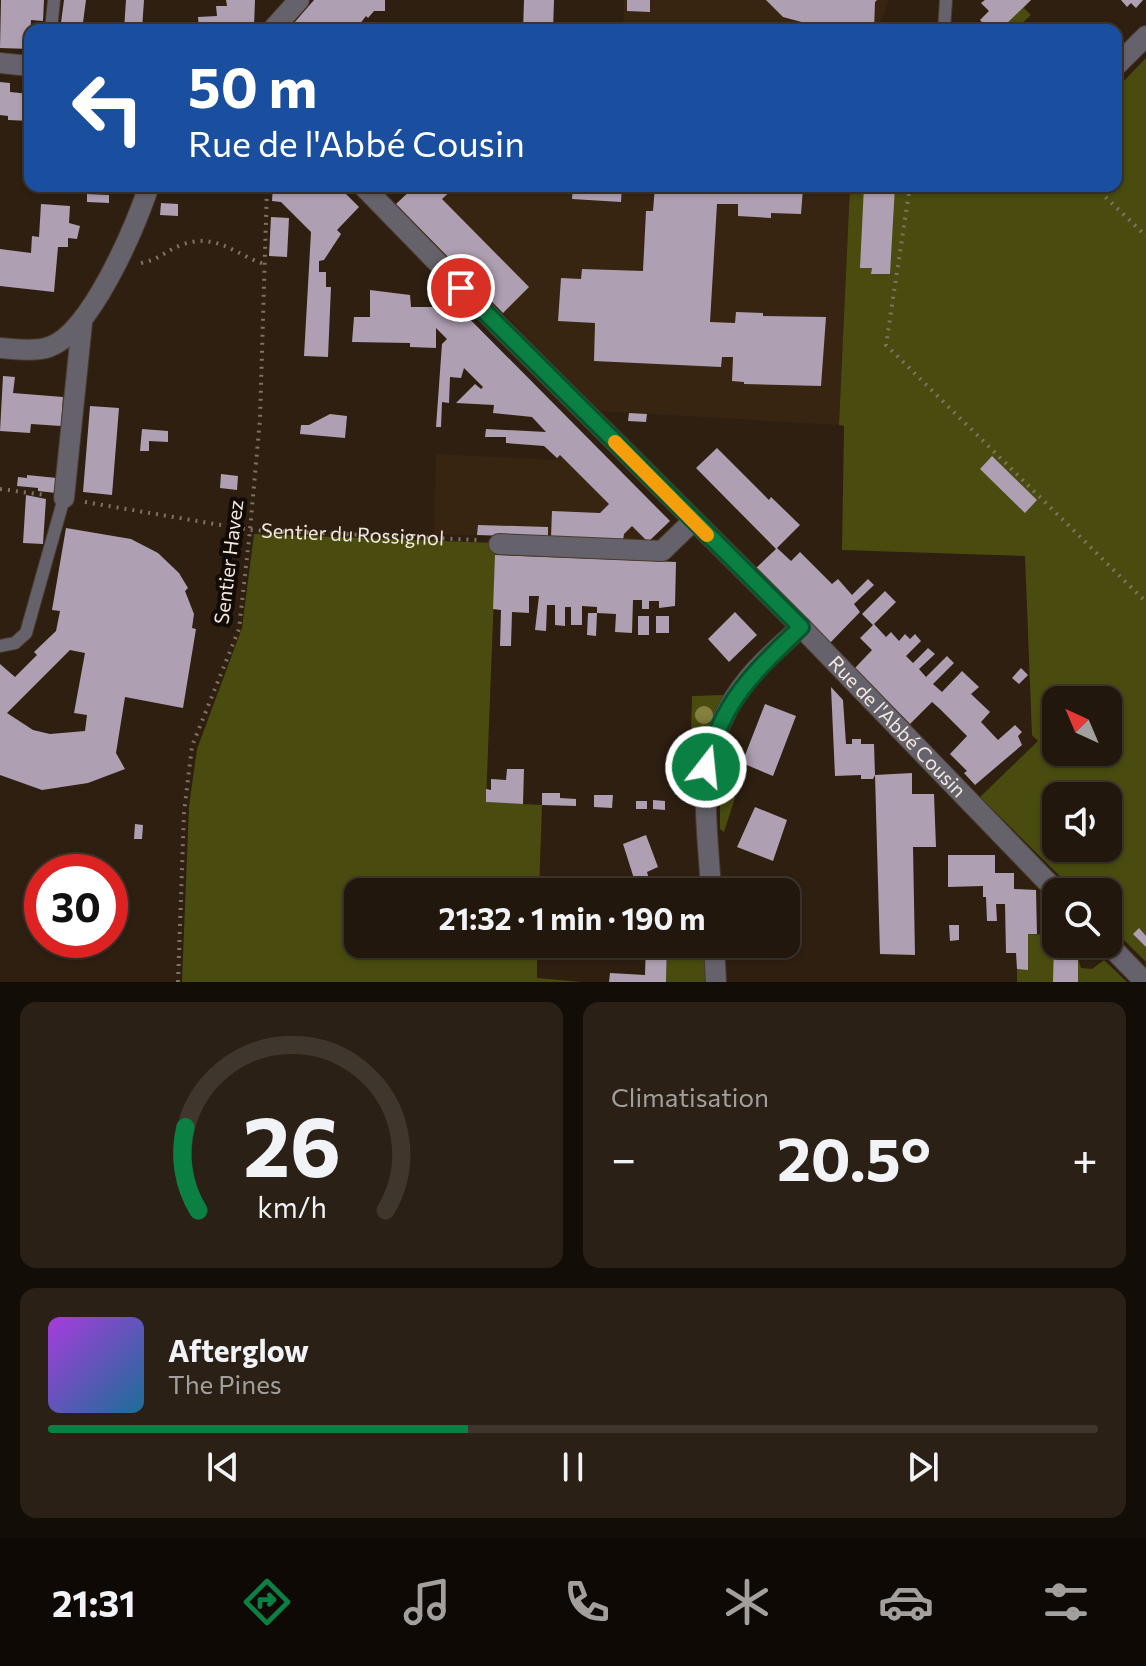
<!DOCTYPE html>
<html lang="fr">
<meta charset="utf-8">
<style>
body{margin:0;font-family:Commissioner,sans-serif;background:#2a2016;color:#f1f3f6;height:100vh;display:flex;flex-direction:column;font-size:30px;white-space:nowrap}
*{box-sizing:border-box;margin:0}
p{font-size:26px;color:#a29f9d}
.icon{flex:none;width:44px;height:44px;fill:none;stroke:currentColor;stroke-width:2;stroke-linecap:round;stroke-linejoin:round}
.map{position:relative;height:982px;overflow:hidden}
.drawer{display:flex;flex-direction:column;gap:20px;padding:20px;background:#130d07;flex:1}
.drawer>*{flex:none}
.guide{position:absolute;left:24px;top:24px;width:1098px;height:168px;border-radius:16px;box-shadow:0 2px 6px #0004,0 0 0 2px #3f362e;background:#1a4fa0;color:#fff;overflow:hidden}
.needle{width:52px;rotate:316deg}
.tools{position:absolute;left:1042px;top:686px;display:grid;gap:16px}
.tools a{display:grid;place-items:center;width:80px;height:80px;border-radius:16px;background:#22170d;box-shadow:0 2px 6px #0004,0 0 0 2px #3f362e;font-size:40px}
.speed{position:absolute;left:24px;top:854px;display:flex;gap:16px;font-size:40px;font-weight:700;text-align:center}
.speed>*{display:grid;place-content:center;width:104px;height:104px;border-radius:50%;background:#22170d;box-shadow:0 2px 6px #0004,0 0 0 2px #3f362e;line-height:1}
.speed .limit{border:12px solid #d22;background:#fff;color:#111}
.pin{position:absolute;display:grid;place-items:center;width:68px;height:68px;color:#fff;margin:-34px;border:4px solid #fff;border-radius:50%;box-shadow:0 2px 8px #0007}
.me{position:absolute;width:88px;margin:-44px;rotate:16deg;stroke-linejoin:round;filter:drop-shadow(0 0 6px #0008)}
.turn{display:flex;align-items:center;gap:28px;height:168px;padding:0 32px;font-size:36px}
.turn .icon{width:104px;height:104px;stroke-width:2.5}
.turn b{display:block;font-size:56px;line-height:68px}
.big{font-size:60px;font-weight:700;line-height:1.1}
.drawer .tile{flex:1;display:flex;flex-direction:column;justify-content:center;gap:12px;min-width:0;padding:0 28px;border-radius:16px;background:#2a2016}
.drawer .dial{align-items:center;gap:0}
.dial svg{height:208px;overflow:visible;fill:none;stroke:#3f362e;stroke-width:7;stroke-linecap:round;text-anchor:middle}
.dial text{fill:#f1f3f6;stroke:none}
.song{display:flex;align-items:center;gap:24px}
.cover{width:96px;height:96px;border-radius:12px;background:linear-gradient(135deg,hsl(280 70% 55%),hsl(200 70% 35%))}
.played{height:8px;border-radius:4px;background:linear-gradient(90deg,#0b8043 40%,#3f362e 40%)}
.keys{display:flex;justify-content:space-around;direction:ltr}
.heat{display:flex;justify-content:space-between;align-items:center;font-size:44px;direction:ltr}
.drawer .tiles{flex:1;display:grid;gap:20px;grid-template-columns:1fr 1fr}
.tile:last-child{grid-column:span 2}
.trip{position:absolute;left:344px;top:878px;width:456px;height:80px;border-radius:16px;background:#22170d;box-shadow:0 2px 6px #0004,0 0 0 2px #3f362e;font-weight:700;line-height:80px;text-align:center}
.dock{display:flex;height:128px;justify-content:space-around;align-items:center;background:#0e0905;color:#a29f9d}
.dock .icon{width:56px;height:56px}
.dock .selected{color:#0b8043}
.dock b{font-size:36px;color:#f1f3f6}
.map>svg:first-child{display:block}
.built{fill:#382511}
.green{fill:#494c0e;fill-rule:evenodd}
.building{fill:#af9fb2;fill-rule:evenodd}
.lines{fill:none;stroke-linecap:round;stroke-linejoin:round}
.service-casing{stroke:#493b2e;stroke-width:14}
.minor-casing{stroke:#493b2e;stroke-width:22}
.path{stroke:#7f7265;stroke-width:4;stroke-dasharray:2 6;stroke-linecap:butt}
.service{stroke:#65626b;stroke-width:12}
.minor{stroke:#65626b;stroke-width:20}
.tree{fill:#84813e}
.route-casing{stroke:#07532c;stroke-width:20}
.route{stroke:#0b8043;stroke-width:14}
.slow{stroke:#f59e0b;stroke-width:14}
.labels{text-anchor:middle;stroke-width:8;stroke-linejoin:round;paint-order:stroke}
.street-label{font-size:20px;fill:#f2e8de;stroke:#110a05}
</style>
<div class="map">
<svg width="1146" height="982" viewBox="0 0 1146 982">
<rect width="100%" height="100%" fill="#2e1f11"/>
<path class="built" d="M624,0h265l-6,17 -9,13h-251z
M415,186h435l-11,239 -239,-14 -204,-207z
M583,433l87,88 -21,21 -215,-8 2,-80 118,6z"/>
<path class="green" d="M985,0h46l-7,8 7,7 -16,15h-31l2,-3 -6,-7 9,-9 -8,-8z
M1146,58v904l-38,-38v-32h-32l-96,-95 58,-56 -6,-6 -7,-179 -183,-6 2,-124 -5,-1 11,-239h266v-97zM1056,700h52v52h-52zM1056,796h52v52h-52z
M254,534l242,9 -10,259 56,3 -3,87h-181v52h179v34l45,4h-400l7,-176 8,-57 45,-121z
M724,695l-15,28 -11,56 -8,-5 2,-78z
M727,773l14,6 -17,53 -4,-3v-46h5z
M1028,934l28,1v9l21,11 4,13 11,1 12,-9 23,22h-110v-13h11z
M667,944h40l1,38h-42z"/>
<path class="building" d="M1,0h43l-1,21 -12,-1 -1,29 -30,-1z
M64,0h22l-4,30h-22z
M126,0h18l-2,30h-18z
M226,0h29l-1,26 -4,4h-51l-1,-13 19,-1 -1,-10h11z
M314,0h71v11h-11l-6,7 -2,-2 -11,14h-67z
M524,0h30l-1,30h-30z
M627,0h23v12l-23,-1z
M766,0h111l-2,2 -1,28h-46l-3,-6h-16l-26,-7z
M985,0h46l-31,30h-16l3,-3 -7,-7 9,-9 -8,-8z
M1121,0h22l-7,8 -5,-5 -4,4z
M0,82l10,1v9l20,2v27l-22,-1v-4l-8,-1z
M273,186h65l21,21 -22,23 4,4 -17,26 -5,1v11h7v15h5l-3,70 -24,-1 7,-124 -30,-30 -9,-1z
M415,186h41l-14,13 87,88 -26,26 -107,-109z
M573,186h49l-1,16 -49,-3z
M655,186l148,2 -2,26 -30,-1v5l-33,-2v-12h-21l-7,118 25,1 1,-11 27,1v3l63,1 -5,69 -77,-2v-2l-12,-1 1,-24h-11l-1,10 -127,-6 1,-38 -37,-2 3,-43 20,1 1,-10 61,2 3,-60h7z
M864,186h31l-5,88h-19l1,-6h-12z
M87,194l22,1v8l-22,-1z
M161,203l17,1v12l-18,-1z
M41,204l29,2 -1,17 11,3 -3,13 -9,-1v9h-10l-4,45 -54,-6v-37l31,4 1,-17 7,1z
M271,217l18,1 -2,39 -18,-1z
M437,286l233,235 -22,21 -16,-16 -8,8 -1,6 -72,-3 1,-26 48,2 9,-9 -49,-49 -3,3 -13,-12 -38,-3v-6h-21l1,-8 60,3 -14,-15 -39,-4 1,-8 -38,-2 19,-19 6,5 2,-2 -19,-19 -3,10 -11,-1 -1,26 -7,-1 -1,25h-5l6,-83 5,-5 -11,-11v20l-26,-1v-4l-58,-1 2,-25h16v-27l40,5 1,12h26z
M3,376l12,1 -2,16 50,4 -2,29 -30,-2 -1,9 -30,-2z
M90,406l29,2 -7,87 -29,-3z
M629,413l18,1 -1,8 -18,-1z
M330,414l17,2 -2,22 -45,-4 1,-9h8z
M142,429l26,2v11l-19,-1v10h-9z
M717,448l52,52 2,-3 29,28 -23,23 14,13 9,-9 32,32 6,-5 14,16 16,-16 6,6 -20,19 6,8 -30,31 -74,-75 20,-19 -80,-81z
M992,456l45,44 -12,13 -45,-44z
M221,474l17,2 -1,14 -17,-2z
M27,475l30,3 -1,15 -18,-2v-3l-21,-2 1,-9 9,1z
M26,495l20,4 -3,45 -20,-1z
M478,525l70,2v10l-71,-2z
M66,528l65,11 27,14 21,20 9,15 -3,3 9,23 -2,14 4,1 -13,79 -58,-11 -9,56 9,16 -37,14 -46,7 -42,-15v-111l15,13 22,-22 -3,-3 22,-21 4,-20 -8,-1zM70,650l15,3 -11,60 13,2 -2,16 -35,3 -17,-4 -26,-17z
M495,555l181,7 -1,44 -16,2v-7h-10v8h-7v-9h-9l-1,33 -17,-1 1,-18 -19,-1v-6l-15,-1v19h-11v-18h-6v19l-10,-1v-20h-8l-1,26 -11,-1 4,-34h-10v17l-17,-1 -1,34h-11l1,-36 -8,-1z
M885,591l11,11 -22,22 12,13 5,-5 8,9 6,-7 5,5 5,-5 6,7 -15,15 7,7 15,-15 7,6 -16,15 7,8 21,-21 7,7 -21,21 9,8 20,-21 17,16 -8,7 19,18 -9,10 17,18 17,-15 7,7 -4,4 4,9 -47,40 -11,-12 3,-2 -17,-17 17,-18 -27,-27 -8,-7 -22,22 -55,-56 17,-18 -12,-12 13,-13 -11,-11z
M735,612l22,23 -28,27 -21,-23z
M588,613h9l-1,23 -9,-1z
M638,616h11v19h-11z
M656,616h13v17h-13z
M1021,668l7,7 -9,9 -7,-6z
M831,687l12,13 3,44h6v-5h9v5h13l1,31 -2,4h-12v-4l-26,1z
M765,704l31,12 -23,60 -31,-13z
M507,769h17l-1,35 -37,-2v-13l5,1v-11l15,1z
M912,773v21h22l2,53h-23l2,108 -35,-1 -5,-179z
M542,793h18v5l16,1v7l-34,-1z
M594,795h19l-1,13 -18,-1z
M653,800l12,1v9l-12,-1z
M636,801h11v8h-11z
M755,807l32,13 -14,41 -36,-14z
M135,824l8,1 -1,14h-8z
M646,835l12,32 -11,5 3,11 -13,5 -14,-44z
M948,855h47v18h19v16l22,1 1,44h-9v36l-11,-1 -1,-16h-10l-1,-49h-9l1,17h-10l-1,-24h-3v-11l-35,1z
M949,925h10v15l-9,1z
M1139,928l7,8v11l-13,-13z
M646,944h21l-1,38h-57l1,-9 35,2z
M1054,944h24v38h-25z"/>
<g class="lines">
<g class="service-casing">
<path id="service" d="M51,30l3,-30
M944,30l2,-30
M0,646l15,-3 11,-10 38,-135"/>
</g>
<g class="minor-casing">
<g id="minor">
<path d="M272,30l27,-30"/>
<path d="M0,63l30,3"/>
<path d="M1116,66l30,-30"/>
<path id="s2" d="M363,186l141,145 297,296 256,265"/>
<path d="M0,348c16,1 34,4 49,-1 42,-14 86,-120 100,-161"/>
<path d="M64,498l18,-175"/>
<path d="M499,544l163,7 31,-30"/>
<path d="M711,892c-4,-83 -20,-142 37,-213 15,-19 35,-35 53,-52"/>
<path d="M714,944l2,38"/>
<path d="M1108,944l37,38"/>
</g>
</g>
<g class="path">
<path d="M910,186l-24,159 260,257"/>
<path d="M1094,186l52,50"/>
<path d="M141,263c17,-3 25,-12 40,-18 35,-13 53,9 83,19"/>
<path d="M0,489l45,6"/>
<path id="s1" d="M85,502l165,28 228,10"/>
<path d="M178,982l6,-169 8,-67 47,-117 11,-99 10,-111 7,-233"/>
</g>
<use href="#service" class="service"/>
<use href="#minor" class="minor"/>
</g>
<circle class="tree" cx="704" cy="715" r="9"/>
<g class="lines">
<g class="route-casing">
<path id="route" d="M461,288l340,339c-46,44 -80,75 -95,140"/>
</g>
<use href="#route" class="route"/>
<path class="slow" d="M615,442l92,93"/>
</g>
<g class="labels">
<g class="street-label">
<text dy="7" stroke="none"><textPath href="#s1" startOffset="270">Sentier du Rossignol</textPath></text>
<text transform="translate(229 562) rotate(-83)" y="7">Sentier Havez</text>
<text dy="7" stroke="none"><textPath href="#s2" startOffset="760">Rue de l'Abbé Cousin</textPath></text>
</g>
</g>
</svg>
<div class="tools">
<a><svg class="needle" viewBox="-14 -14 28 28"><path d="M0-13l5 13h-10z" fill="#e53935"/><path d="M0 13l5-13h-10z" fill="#a29f9d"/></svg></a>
<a><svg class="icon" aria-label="sound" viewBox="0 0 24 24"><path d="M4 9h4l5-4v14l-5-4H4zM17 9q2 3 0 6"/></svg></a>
<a><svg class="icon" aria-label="search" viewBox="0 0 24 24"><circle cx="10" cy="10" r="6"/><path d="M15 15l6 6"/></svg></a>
</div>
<div class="speed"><div class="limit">30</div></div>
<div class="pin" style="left:461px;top:288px;background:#d93025"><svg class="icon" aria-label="arrive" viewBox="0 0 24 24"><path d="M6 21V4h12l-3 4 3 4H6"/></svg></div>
<svg class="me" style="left:706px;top:767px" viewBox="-20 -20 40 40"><circle r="17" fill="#0b8043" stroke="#fff" stroke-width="3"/><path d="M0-11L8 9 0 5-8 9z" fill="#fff"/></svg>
<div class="trip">21:32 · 1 min · 190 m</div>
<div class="guide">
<div class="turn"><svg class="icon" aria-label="left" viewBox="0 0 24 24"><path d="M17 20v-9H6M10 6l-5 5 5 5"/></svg><div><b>50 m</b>Rue de l'Abbé Cousin</div></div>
</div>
</div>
<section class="drawer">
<div class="tiles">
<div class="tile dial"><svg viewBox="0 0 100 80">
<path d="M14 69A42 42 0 1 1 86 69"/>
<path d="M14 69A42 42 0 0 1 9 37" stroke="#0b8043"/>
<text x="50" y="56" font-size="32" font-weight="700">26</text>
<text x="50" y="72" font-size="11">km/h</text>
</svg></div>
<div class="tile"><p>Climatisation</p>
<div class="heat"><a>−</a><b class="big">20.5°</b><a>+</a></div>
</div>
<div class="tile">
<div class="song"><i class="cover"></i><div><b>Afterglow</b><p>The Pines</p></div></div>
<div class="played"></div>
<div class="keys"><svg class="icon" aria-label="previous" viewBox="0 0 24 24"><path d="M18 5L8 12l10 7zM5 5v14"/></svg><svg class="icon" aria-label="pause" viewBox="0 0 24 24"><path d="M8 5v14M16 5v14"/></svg><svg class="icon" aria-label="next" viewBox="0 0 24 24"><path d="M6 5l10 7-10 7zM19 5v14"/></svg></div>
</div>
</div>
</section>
<nav class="dock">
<b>21:31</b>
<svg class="icon selected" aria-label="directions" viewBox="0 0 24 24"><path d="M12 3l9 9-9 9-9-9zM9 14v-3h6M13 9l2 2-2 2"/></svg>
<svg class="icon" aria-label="music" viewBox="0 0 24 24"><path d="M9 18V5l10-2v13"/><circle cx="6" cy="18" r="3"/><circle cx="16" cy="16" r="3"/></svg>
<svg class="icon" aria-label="phone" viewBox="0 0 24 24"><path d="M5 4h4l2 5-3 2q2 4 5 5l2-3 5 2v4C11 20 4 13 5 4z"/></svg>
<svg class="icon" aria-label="climate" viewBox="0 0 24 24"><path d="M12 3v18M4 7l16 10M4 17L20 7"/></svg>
<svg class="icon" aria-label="car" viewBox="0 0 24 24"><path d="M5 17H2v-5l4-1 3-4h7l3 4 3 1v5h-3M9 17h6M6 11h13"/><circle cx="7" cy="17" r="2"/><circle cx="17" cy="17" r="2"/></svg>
<svg class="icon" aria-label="filters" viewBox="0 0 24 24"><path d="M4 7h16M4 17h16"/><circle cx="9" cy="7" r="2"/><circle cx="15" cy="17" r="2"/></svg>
</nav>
